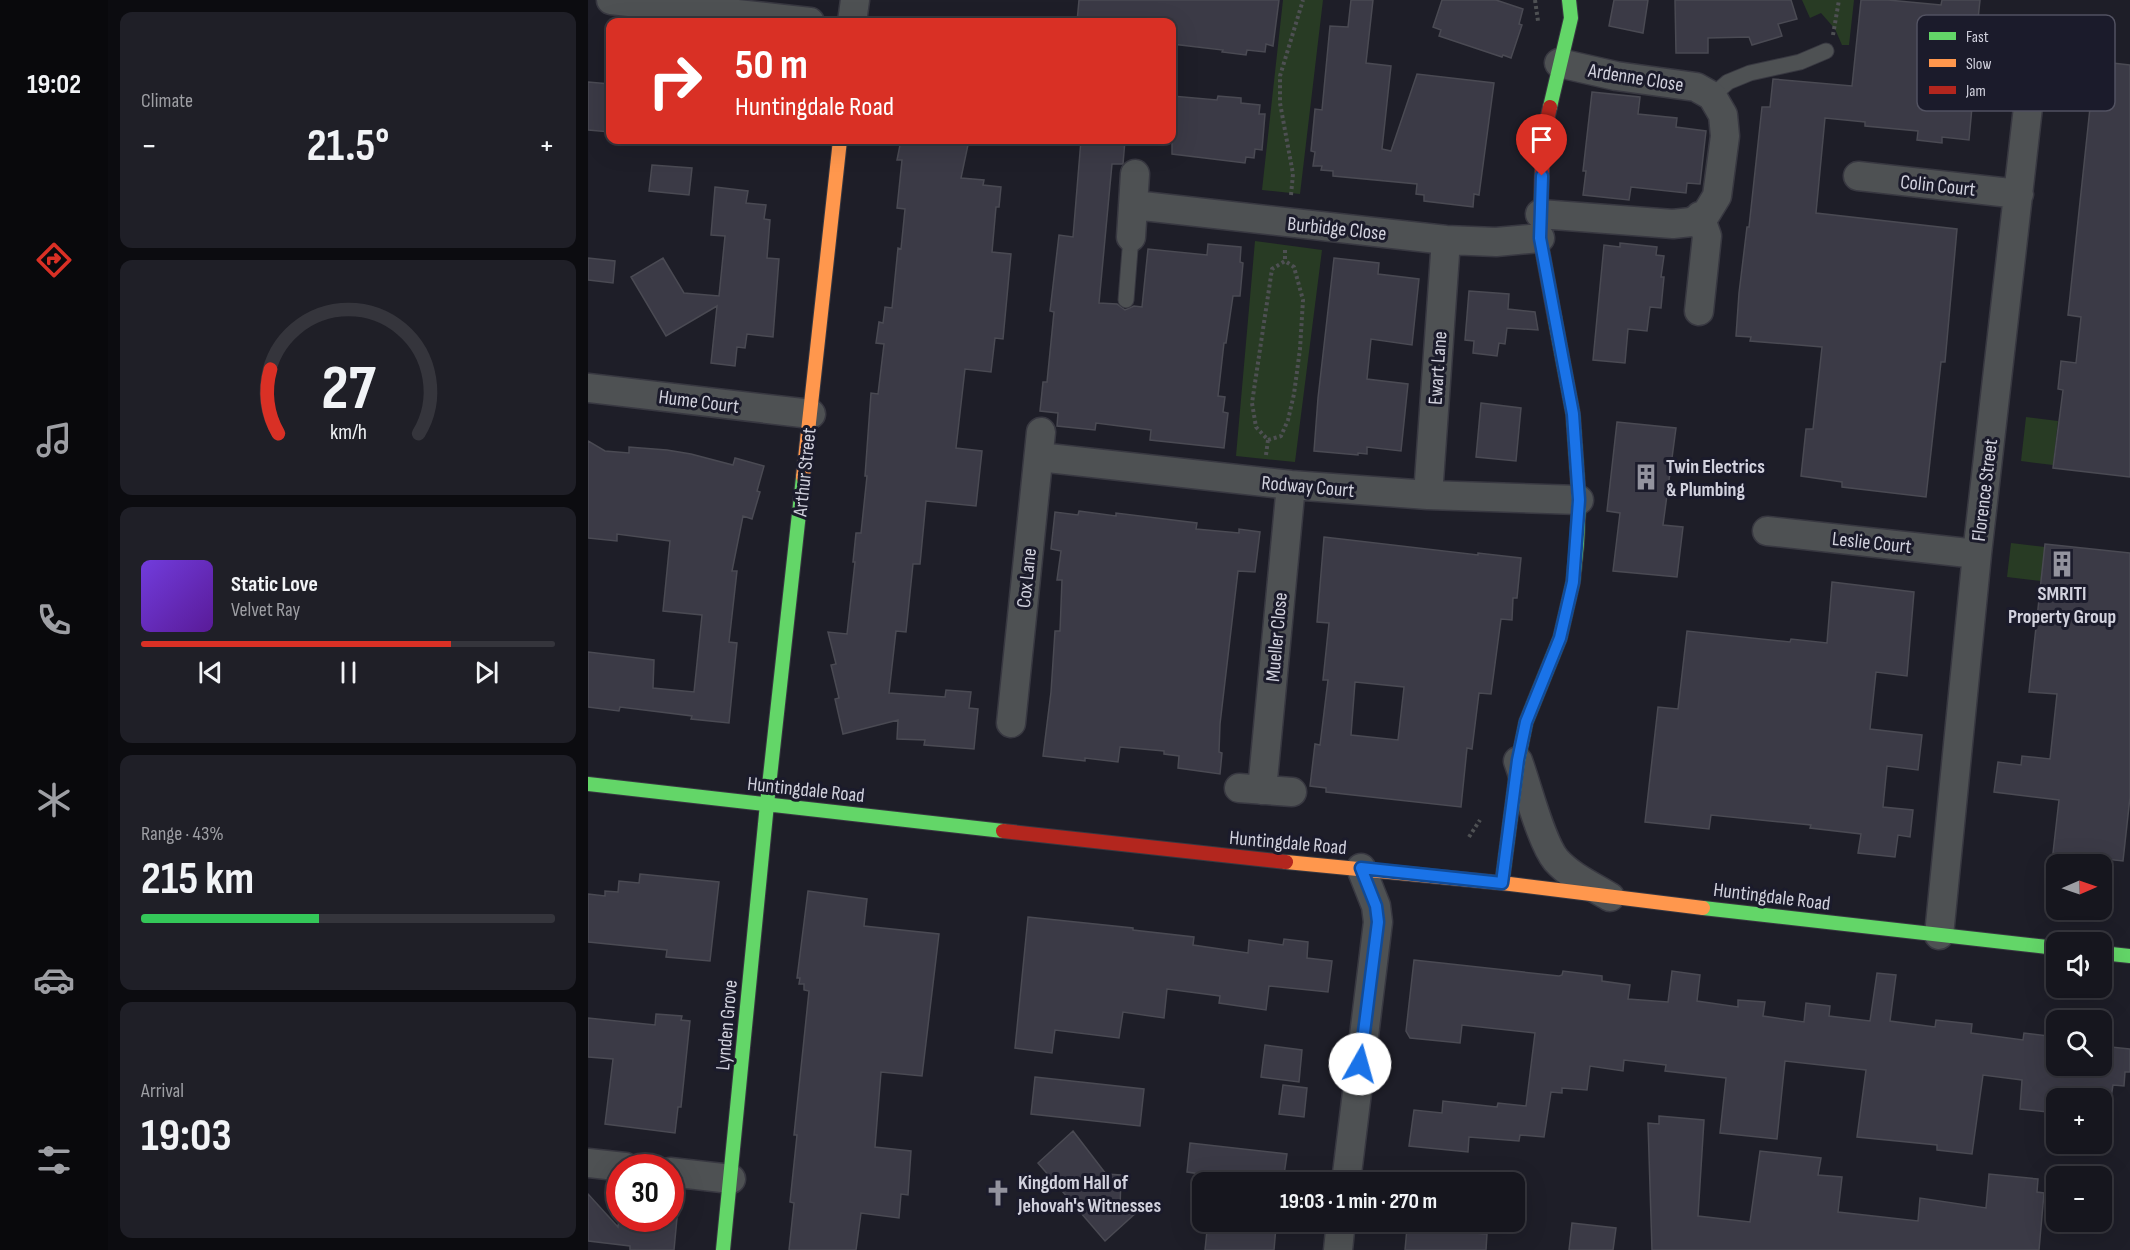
<!DOCTYPE html>
<meta charset="utf-8">
<style>
body{margin:0;font-family:"Sofia Sans Condensed",sans-serif;background:#1f1f27;color:#f1f3f6;height:100vh;display:flex;flex-direction:column;font-size:22px;white-space:nowrap}
*{box-sizing:border-box;margin:0}
p{font-size:20px;color:#9e9fa4}
.icon{flex:none;width:33px;height:33px;fill:none;stroke:currentColor;stroke-width:2;stroke-linecap:round;stroke-linejoin:round}
.map{position:relative;flex:1;overflow:hidden}
.drawer{display:flex;flex-direction:column;gap:12px;padding:12px;background:#0c0c10;width:480px}
.drawer>*{flex:none}
.guide{position:absolute;left:18px;top:18px;width:570px;height:126px;border-radius:12px;box-shadow:0 6px 24px #0002,0 0 0 2px #35353c;background:#d93025;color:#fff;overflow:hidden}
.needle{width:39px;rotate:88deg}
.controls{position:absolute;left:1458px;top:854px;display:grid;gap:12px}
.controls a{display:grid;place-items:center;width:66px;height:66px;border-radius:12px;background:#16161e;box-shadow:0 6px 24px #0002,0 0 0 2px #35353c;font-size:30px}
.speed{position:absolute;left:18px;top:1154px;display:flex;gap:12px;font-size:30px;font-weight:700;text-align:center}
.speed>*{display:grid;place-content:center;width:78px;height:78px;border-radius:50%;background:#16161e;box-shadow:0 6px 24px #0002,0 0 0 2px #35353c;line-height:1}
.speed .limit{border:9px solid #d22;background:#fff;color:#111}
.pin{position:absolute;display:grid;place-items:center;width:51px;height:51px;color:#fff;margin:-62px -26px;border-radius:50% 50% 50% 0;rotate:-45deg;box-shadow:0 0 6px #0007}
.pin .icon{rotate:45deg}
.me{position:absolute;width:66px;margin:-33px;rotate:7deg;stroke-linejoin:round;filter:drop-shadow(0 0 4px #0008)}
.turn{display:flex;align-items:center;gap:21px;height:126px;padding:0 30px;font-size:27px}
.turn .icon{width:78px;height:78px;stroke-width:2.5}
.turn b{display:block;font-size:42px;line-height:51px}
.big{font-size:45px;font-weight:700;line-height:1.1}
.drawer .card{flex:1;display:flex;flex-direction:column;justify-content:center;gap:9px;min-width:0;padding:0 21px;border-radius:12px;background:#1f1f27}
.drawer .dial{align-items:center;gap:0}
.dial svg{height:156px;overflow:visible;fill:none;stroke:#35353c;stroke-width:7;stroke-linecap:round;text-anchor:middle}
.dial text{fill:#f1f3f6;stroke:none}
.song{display:flex;align-items:center;gap:18px}
.cover{width:72px;height:72px;border-radius:9px;background:linear-gradient(135deg,hsl(260 70% 55%),hsl(270 70% 35%))}
.played{height:6px;border-radius:3px;background:linear-gradient(90deg,#d93025 75%,#35353c 75%)}
.keys{display:flex;justify-content:space-around;direction:ltr}
.heat{display:flex;justify-content:space-between;align-items:center;font-size:33px;direction:ltr}
.charge{height:9px;border-radius:4px;background:linear-gradient(90deg,#34c759 43%,#35353c 0)}
.trip{position:absolute;left:604px;top:1172px;width:333px;height:60px;border-radius:12px;background:#16161e;box-shadow:0 6px 24px #0002,0 0 0 2px #35353c;font-weight:700;line-height:60px;text-align:center}
main{display:flex;flex:1;min-height:0}
.tabs{display:flex;flex-direction:column;width:108px;justify-content:space-around;align-items:center;background:#09090c;color:#9e9fa4}
.tabs .icon{width:42px;height:42px}
.tabs .on{color:#d93025}
.tabs b{font-size:27px;color:#f1f3f6}
.map>svg:first-child{display:block}
.green{fill:#283b24}
.building{fill:#3b3a46;stroke:#4a4a53;stroke-width:1.5;fill-rule:evenodd}
.lines{fill:none;stroke-linecap:round;stroke-linejoin:round}
.lane-casing{stroke:#383841;stroke-width:17}
.street-casing{stroke:#383841;stroke-width:31}
.fast-casing{stroke:#383841;stroke-width:16}
.slow-casing{stroke:#383841;stroke-width:16}
.jam-casing{stroke:#383841;stroke-width:16}
.path{stroke:#4e5053;stroke-width:4;stroke-dasharray:3 3;stroke-linecap:butt}
.lane{stroke:#4e5153;stroke-width:15}
.street{stroke:#4e5153;stroke-width:28}
.fast{stroke:#63d668;stroke-width:14}
.slow{stroke:#ff974d;stroke-width:14}
.jam{stroke:#b3261e;stroke-width:14}
.route-casing{stroke:#114b97;stroke-width:15}
.route{stroke:#1a73e8;stroke-width:10}
.labels{text-anchor:middle;stroke-width:6;stroke-linejoin:round;paint-order:stroke}
.street-label{font-size:20px;fill:#d2d2de;stroke:#1b1b2b}
.poi-label{font-size:20px;font-weight:bold;fill:#d2d2de;stroke:#1b1b2b;text-anchor:start}
.key{fill:#1b1b2b;stroke:#525261;stroke-width:1.5}
.key-label{font-size:16px;fill:#d2d2de}
</style>
<main>
<nav class="tabs">
<b>19:02</b>
<svg class="icon on" aria-label="directions" viewBox="0 0 24 24"><path d="M12 3l9 9-9 9-9-9zM9 14v-3h6M13 9l2 2-2 2"/></svg>
<svg class="icon" aria-label="music" viewBox="0 0 24 24"><path d="M9 18V5l10-2v13"/><circle cx="6" cy="18" r="3"/><circle cx="16" cy="16" r="3"/></svg>
<svg class="icon" aria-label="phone" viewBox="0 0 24 24"><path d="M5 4h4l2 5-3 2q2 4 5 5l2-3 5 2v4C11 20 4 13 5 4z"/></svg>
<svg class="icon" aria-label="climate" viewBox="0 0 24 24"><path d="M12 3v18M4 7l16 10M4 17L20 7"/></svg>
<svg class="icon" aria-label="car" viewBox="0 0 24 24"><path d="M5 17H2v-5l4-1 3-4h7l3 4 3 1v5h-3M9 17h6M6 11h13"/><circle cx="7" cy="17" r="2"/><circle cx="17" cy="17" r="2"/></svg>
<svg class="icon" aria-label="filters" viewBox="0 0 24 24"><path d="M4 7h16M4 17h16"/><circle cx="9" cy="7" r="2"/><circle cx="15" cy="17" r="2"/></svg>
</nav>
<section class="drawer">
<div class="card"><p>Climate</p>
<div class="heat"><a>−</a><b class="big">21.5°</b><a>+</a></div>
</div>
<div class="card dial"><svg viewBox="0 0 100 80">
<path d="M14 69A42 42 0 1 1 86 69"/>
<path d="M14 69A42 42 0 0 1 10 36" stroke="#d93025"/>
<text x="50" y="56" font-size="32" font-weight="700">27</text>
<text x="50" y="72" font-size="11">km/h</text>
</svg></div>
<div class="card">
<div class="song"><i class="cover"></i><div><b>Static Love</b><p>Velvet Ray</p></div></div>
<div class="played"></div>
<div class="keys"><svg class="icon" aria-label="previous" viewBox="0 0 24 24"><path d="M18 5L8 12l10 7zM5 5v14"/></svg><svg class="icon" aria-label="pause" viewBox="0 0 24 24"><path d="M8 5v14M16 5v14"/></svg><svg class="icon" aria-label="next" viewBox="0 0 24 24"><path d="M6 5l10 7-10 7zM19 5v14"/></svg></div>
</div>
<div class="card"><p>Range · 43%</p><b class="big">215 km</b><div class="charge"></div></div>
<div class="card"><p>Arrival</p><b class="big">19:03</b></div>
</section>
<div class="map">
<svg width="1542" height="1250" viewBox="0 0 1542 1250">
<rect width="100%" height="100%" fill="#1e1e28"/>
<path class="green" d="M695,0h40l-23,194 -38,-4z
M1214,0h52l-5,45h-7l-7,-16 -14,-16 -11,5z
M667,241l67,9 -27,212 -59,-6z
M1438,417l32,4 -5,44 -32,-4z
M1423,543l34,4 -4,34 -34,-4z"/>
<path class="building" d="M491,0h200l-6,46 -7,-2 -1,8 -18,-2 -1,5 -24,-3 1,-2 -51,-6v-22h-95z
M763,0h22l-7,63 25,3 -9,83 9,2 26,-77 77,9 -15,112 -5,-1 -1,13 -49,-6v-6l-8,-1 1,-10 -84,-8v-5l-12,-1 1,-4h-9l2,-14 -4,-1 4,-42 7,1 8,-84 18,1z
M854,0h54l27,9 -4,15 3,1 -11,33 -8,-3 -1,2 -63,-21 2,-6 -8,-3z
M1026,0h34l-5,33 -34,-7z
M1087,0h116l6,19 -19,5 4,12 -30,9 -3,-8 -41,1v15h-32z
M1273,0h27l53,5 1,-5h38l-10,96h3l-4,44 -27,-3v6l-25,-3 1,-9 -53,-5v-4l-40,-4 -9,95 141,16 -12,133h-4l-15,135 -84,-10v-5l-41,-6 5,-47h7l9,-82 -72,-6 1,-4 -15,-1 3,-43 8,-66h2l13,-120h8l3,-28 79,7z
M1507,61l35,4v412l-77,-9 10,-78 -5,-1 3,-28 15,2 5,-46 -13,-2z
M0,82l22,2v48l-22,-2z
M1004,92l48,5 -2,17 39,4 -1,9 30,4 -6,53 -13,-1 -1,10 -55,-6 -2,13 -46,-5 3,-24h-3z
M584,96l45,4 1,-4 23,2v5l19,2 -1,9h6l-3,36 -7,-1 -1,9 -8,-1 -1,6 -73,-9z
M313,140h68l-8,38 23,2 -1,5 18,2 -2,20h-3l-4,45 19,2 -8,85 -8,-1 -4,34 -26,-3 -9,79 26,3 -6,55 -50,-5 -6,63h-7l-7,68 -10,-1 -7,62 56,4 1,-7 25,2 -2,16 9,1 -4,40 -50,-4 1,-5 -28,-1 1,-19 -55,14 -8,-35 4,-1 -8,-33 5,-1 -8,-32 19,2 8,-72h-2l3,-29h5l6,-57h-2l6,-83 7,1 6,-50 -8,-1 3,-21 4,1 2,-16 7,1 6,-60 3,1 4,-40 -8,-1 5,-48h-5z
M493,140h44l-2,24h-11l-13,139 18,1 8,6 9,-4 8,1 6,-58 59,6 1,-11 33,3 -1,15 3,1 -3,33h-7l-7,47h-2l-6,53 7,1 -2,15 5,1 -4,35 -74,-8 1,-10 -55,-7 -1,7 -38,-4 1,-13 -18,-2 3,-29h4l7,-70 -4,-1 9,-76 14,2z
M64,165l40,3 -3,27 -40,-4z
M127,187l33,4 -2,12 20,2 -2,14 6,1 -3,38 12,1 -6,78 -26,-3 -2,14 -8,-1 -2,19 -24,-3 6,-57 -51,30 -35,-59 32,-19 21,35 35,3 6,-60 -14,-1z
M1032,243l37,4 -1,8 8,1 -3,21h3l-3,31 -11,-1 -3,24 -19,-2 -3,34 -32,-3 11,-115 16,2z
M0,258l27,3 -2,22 -25,-3z
M746,258l45,5 -1,11 41,5 -7,66 -41,-6 -4,40 41,5 -7,67 -34,-4v7l-9,-1v2l-44,-4 4,-53z
M881,291l40,3 -1,15 27,3 3,18 -31,-2 -2,16 -6,-1 -2,13 -24,-3 1,-12 -9,-1z
M893,403l40,5 -5,53 -40,-4z
M1029,422l59,6 -13,97 20,2 -6,50 -64,-6 7,-58 -13,-2z
M0,441l17,10 24,2v-6l38,3 24,4 42,11 2,-7 29,8 -7,25 3,1 -8,27 -9,-3 -11,55h5l-8,71 8,1 -8,80 -38,-4 1,-3 -72,-9 -1,4 -31,-4v-55l66,8 -1,28 41,4 8,-77 -39,-4 7,-70 -53,-7v7l-29,-3z
M491,511l37,5v-3l81,10 -1,6 43,4v-4l21,3 -5,40 -17,-1 -18,153 -1,28 3,1 -2,21 -42,-6 1,-12 -15,-2v-3l-44,-4 -2,15 -33,-4v3l-42,-5 8,-64 4,-61h5l2,-51h-5l4,-29 -10,-2 4,-37 23,3z
M736,537l154,18v-2l43,5 -4,40h-4l-1,22 -11,-1 -10,75 -12,-1 -7,56 -5,-1 -6,59 -135,-15v-4l-16,-2 5,-42 5,1 8,-65h-5l6,-57 -12,-1zM767,682l49,5 -6,53 -47,-5z
M1457,544l85,9v244l-7,64 -70,-8 6,-53 -65,-8 4,-30 23,3 1,-9 28,3 7,-65 -28,-2z
M1244,582l82,10 -7,84 -31,-4 -6,57 52,6 -4,35 -31,-4 -4,41 30,3 -3,27 -12,-2 -3,22 -37,-4 3,-19 -51,-6 1,-3 -100,-10 -2,14 -64,-7 13,-115 20,2 9,-78 103,11 1,-3 36,4z
M52,874l79,8 -9,79 -44,-4 1,-7 -79,-8v-48l17,2v-5l13,1 1,-11 20,2z
M220,891l59,8 -3,27 75,8 -17,142 -41,-4 -6,75 36,4 -3,44 -7,-1 -2,24 -38,-5 -5,37h-67l5,-47 -4,-1 7,-67h-3l15,-144 -5,-1v-6h-5l1,-6h-3z
M440,917l105,11v2l61,7 -1,8 55,8 1,-13 34,5 1,-6 24,3 -1,16 25,3 -4,31 -59,-6 -3,24 -47,-7 1,-7 -53,-7 -3,29 -41,-6 -4,26 -64,-8 -3,23 -37,-5z
M826,960l145,16 3,-1 1,-4 39,5v5l28,4 -2,14 40,3 4,-31 28,4 -3,26 41,6v-7l27,2 -2,14 41,6 2,-19 24,3 -1,10 41,5 7,-48 19,2 -6,46 45,6 1,-7 36,4 -1,9 52,7 1,-7 32,4v28h46v-19l28,3v23h-5l-1,14 -11,-1 -2,13h-55v15l-36,-4 2,-29 -39,-5 -11,79 -35,-4v-5l-80,-8 9,-67 -81,-9 -8,78 -57,-6 6,-55 -61,-7 1,-6 -42,-5 -1,11 -33,-5 -3,24 -25,-2v5l-11,-1 -7,45 -24,-2 -1,6 -50,-4 -1,15 -59,-6 5,-36 28,3 1,-12 54,6 1,-4 28,3 9,-73 -73,-8 -2,18 -50,-5 -4,-7z
M68,1014l26,2 -1,4 9,1 -9,86h-3l-3,26 -70,-9 8,-65 -25,-2v-39l67,7z
M677,1045l37,5 -3,32 -38,-5z
M447,1077l109,12 -4,37 -109,-12z
M695,1085l24,3 -3,29 -25,-3z
M1071,1116l45,4 -6,96 52,6 10,-71 61,7 -3,17 24,2 -4,35 80,9 2,-23 66,10 3,-34 49,5 -1,13 7,1 -5,57h-387l-4,-127 11,1z
M485,1131l33,43 15,1 -1,34 18,2 -33,30 -67,-78z
M602,1143l97,11 -4,28h-69l1,-6 -28,-4z
M0,1194l30,33 1,-9h58l-3,32h-44v-4l-42,-5z
M620,1221l63,1v5h5l-2,23h-69z
M984,1223l44,5 -3,22h-44z
M819,1228l80,6 -1,16h-81z"/>
<g class="lines">
<g class="lane-casing">
<path id="lane" d="M1124,96l16,-14 22,-9 50,-11 26,-11
M538,300l5,-63"/>
</g>
<g class="street-casing">
<path id="street" d="M23,0l199,22
M264,22l3,-22
M1270,176l161,18
M546,205l312,35 50,2 44,-4
M952,214l133,10 18,-2 15,-8 11,-18 8,-60 -2,-21 -11,-19 -16,-9 -80,-11 -57,-13
M543,237l4,-63
M1111,311l8,-75 -7,-20
M0,388l223,26
M451,457l252,28 137,10 151,5
M840,495l18,-255
M1179,531l210,23
M423,723l30,-291
M930,761c9,24 23,81 38,99 14,16 36,26 54,37
M651,788l53,4
M674,790l29,-305
M1351,935l38,-381 58,-508
M0,1163l37,4
M82,1172l61,7
M758,1182l32,-260 -2,-16 -15,-38
M750,1250l3,-29"/>
</g>
<g class="fast-casing">
<path id="fast" d="M962,107l21,-89 -2,-18
M0,784l415,47
M914,883l16,-122 8,-39 34,-84 13,-56 4,-39 2,-43 -6,-86 -18,-95
M1115,908l353,40
M1514,953l28,3
M135,1250l44,-446 36,-327"/>
</g>
<g class="slow-casing">
<path id="slow" d="M215,477l37,-337
M698,862l216,21 201,25"/>
</g>
<g class="jam-casing">
<path id="jam" d="M962,107l-7,30 -3,101 15,81
M415,831l283,31"/>
</g>
<path class="path" d="M947,0l3,21
M1245,35l6,-35
M703,195l2,-21 -13,-71v-27l23,-76
M680,440l13,-4 7,-16 6,-26 6,-45 3,-49 -9,-33 -9,-6
M678,455l2,-15 -12,-13 -4,-24 20,-134 13,-8v-14
M881,837l11,-17"/>
<use href="#lane" class="lane"/>
<use href="#street" class="street"/>
<use href="#fast" class="fast"/>
<use href="#slow" class="slow"/>
<use href="#jam" class="jam"/>
</g>
<g class="lines">
<g class="route-casing">
<path id="route" d="M772,1064l18,-142 -2,-16 -15,-38 141,15 16,-123 8,-38 34,-84 13,-56 6,-82 -6,-86 -33,-176 2,-62"/>
</g>
<use href="#route" class="route"/>
</g>
<defs>
<g id="building-bare" transform="scale(2.07)"><path d="M-4-6H4V6H1V3H-1V6H-4ZM-2.5-4.3h1.7v1.8h-1.7ZM.8-4.3h1.7v1.8H.8ZM-2.5-1h1.7V.8h-1.7ZM.8-1h1.7V.8H.8Z" fill="#93939e" stroke="#1b1b2b" stroke-width="2.5" paint-order="stroke"/></g>
<g id="church-bare" transform="scale(2.07)"><path d="M-1.2-6h2.4v3.5h3.3v2.4h-3.3V6h-2.4V-.1h-3.3v-2.4h3.3Z" fill="#93939e" stroke="#1b1b2b" stroke-width="2.5" paint-order="stroke"/></g>
</defs>
<g fill-rule="evenodd">
<use href="#building-bare" x="1058" y="477"/>
<use href="#building-bare" x="1474" y="564"/>
<use href="#church-bare" x="410" y="1193"/>
</g>
<g class="labels">
<g class="street-label">
<text transform="translate(1048 77) rotate(9)" y="7">Ardenne Close</text>
<text transform="translate(1350 185) rotate(6)" y="7">Colin Court</text>
<text transform="translate(749 228) rotate(6)" y="7">Burbidge Close</text>
<text transform="translate(849 368) rotate(-86)" y="7">Ewart Lane</text>
<text transform="translate(111 401) rotate(7)" y="7">Hume Court</text>
<text transform="translate(216 472) rotate(-84)" y="7">Arthur Street</text>
<text transform="translate(720 486) rotate(5)" y="7">Rodway Court</text>
<text transform="translate(1396 490) rotate(-83)" y="7">Florence Street</text>
<text transform="translate(1284 542) rotate(6)" y="7">Leslie Court</text>
<text transform="translate(438 578) rotate(-84)" y="7">Cox Lane</text>
<text transform="translate(688 637) rotate(-85)" y="7">Mueller Close</text>
<text transform="translate(218 789) rotate(6)" y="7">Huntingdale Road</text>
<text transform="translate(700 842) rotate(5)" y="7">Huntingdale Road</text>
<text transform="translate(1184 896) rotate(7)" y="7">Huntingdale Road</text>
<text transform="translate(138 1025) rotate(-85)" y="7">Lynden Grove</text>
</g>
<g class="poi-label">
<text x="1078" y="473">Twin Electrics<tspan x="1078" dy="23">&amp; Plumbing</tspan></text>
<text x="1474" y="600" text-anchor="middle">SMRITI<tspan x="1474" dy="23">Property Group</tspan></text>
<text x="430" y="1189">Kingdom Hall of<tspan x="430" dy="23">Jehovah's Witnesses</tspan></text>
</g>
</g>
<rect x="1329" y="15" width="198" height="96" rx="9" class="key"/>
<rect x="1341" y="32" width="27" height="8" fill="#63d668"/>
<rect x="1341" y="59" width="27" height="8" fill="#ff974d"/>
<rect x="1341" y="86" width="27" height="8" fill="#b3261e"/>
<g class="key-label">
<text x="1378" y="42">Fast</text>
<text x="1378" y="69">Slow</text>
<text x="1378" y="96">Jam</text>
</g>
</svg>
<div class="controls">
<a><svg class="needle" viewBox="-14 -14 28 28"><path d="M0-13l5 13h-10z" fill="#e53935"/><path d="M0 13l5-13h-10z" fill="#9e9fa4"/></svg></a>
<a><svg class="icon" aria-label="sound" viewBox="0 0 24 24"><path d="M4 9h4l5-4v14l-5-4H4zM17 9q2 3 0 6"/></svg></a>
<a><svg class="icon" aria-label="search" viewBox="0 0 24 24"><circle cx="10" cy="10" r="6"/><path d="M15 15l6 6"/></svg></a>
<a>+</a>
<a>−</a>
</div>
<div class="speed"><div class="limit">30</div></div>
<div class="pin" style="left:954px;top:176px;background:#d93025"><svg class="icon" aria-label="arrive" viewBox="0 0 24 24"><path d="M6 21V4h12l-3 4 3 4H6"/></svg></div>
<svg class="me" style="left:772px;top:1064px" viewBox="-20 -20 40 40"><circle r="19" fill="#fff"/><path d="M0-13L10 11 0 6-10 11z" fill="#1a73e8"/></svg>
<div class="trip">19:03 · 1 min · 270 m</div>
<div class="guide">
<div class="turn"><svg class="icon" aria-label="right" viewBox="0 0 24 24"><path d="M7 20v-9h11M14 6l5 5-5 5"/></svg><div><b>50 m</b>Huntingdale Road</div></div>
</div>
</div>
</main>
